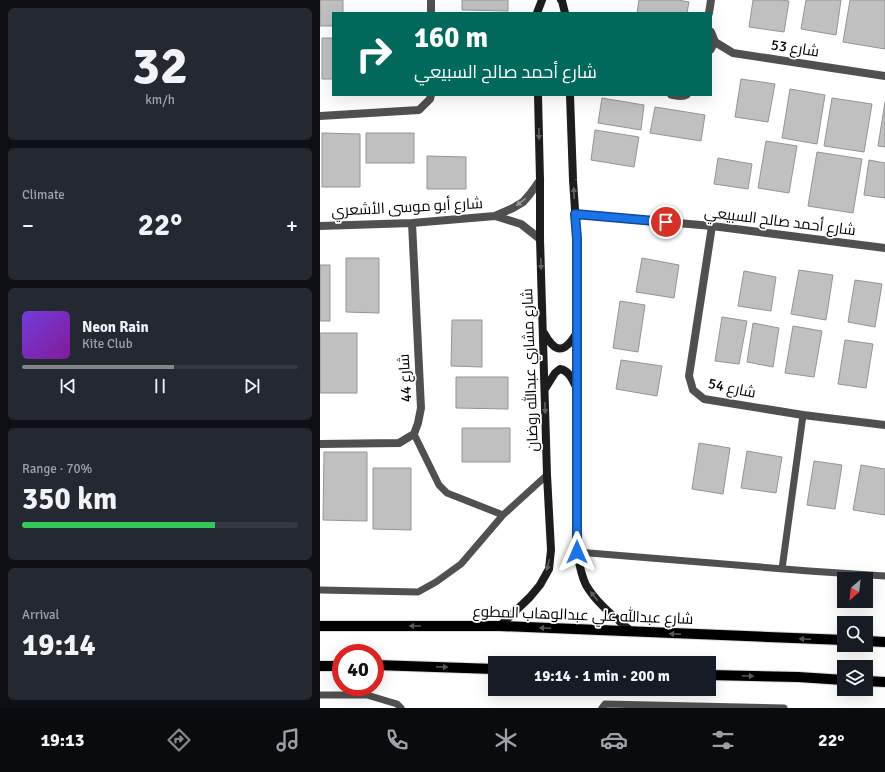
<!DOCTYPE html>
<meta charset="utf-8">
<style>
body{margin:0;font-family:Signika,Cairo,sans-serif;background:#242831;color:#f1f3f6;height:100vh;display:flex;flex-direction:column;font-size:15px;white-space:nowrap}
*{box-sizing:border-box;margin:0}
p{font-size:13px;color:#9ea1a6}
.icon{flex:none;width:22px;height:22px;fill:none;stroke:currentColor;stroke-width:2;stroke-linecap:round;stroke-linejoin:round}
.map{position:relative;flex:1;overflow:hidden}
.details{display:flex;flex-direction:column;gap:8px;padding:8px;background:#0d0f14;width:320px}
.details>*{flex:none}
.guide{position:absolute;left:12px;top:12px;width:380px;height:84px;border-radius:0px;box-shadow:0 4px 16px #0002;background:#00695c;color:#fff;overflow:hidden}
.needle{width:26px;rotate:208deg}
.fabs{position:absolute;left:517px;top:572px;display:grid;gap:8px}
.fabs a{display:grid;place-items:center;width:36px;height:36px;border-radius:0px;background:#171b24;box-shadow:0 4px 16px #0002;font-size:20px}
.speed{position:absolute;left:12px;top:644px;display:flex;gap:8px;font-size:20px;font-weight:700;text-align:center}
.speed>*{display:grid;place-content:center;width:52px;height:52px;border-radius:50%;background:#171b24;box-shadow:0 4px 16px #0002;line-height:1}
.speed .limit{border:6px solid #d22;background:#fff;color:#111}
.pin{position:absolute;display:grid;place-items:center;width:34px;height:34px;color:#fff;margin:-17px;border:2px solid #fff;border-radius:50%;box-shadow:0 1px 4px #0007}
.me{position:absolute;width:44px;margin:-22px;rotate:0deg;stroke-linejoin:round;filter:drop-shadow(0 0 3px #0008)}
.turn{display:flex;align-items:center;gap:14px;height:84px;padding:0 16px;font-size:18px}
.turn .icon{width:52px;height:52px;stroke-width:2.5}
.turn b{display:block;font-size:28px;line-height:34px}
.big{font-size:30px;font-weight:700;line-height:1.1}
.details .card{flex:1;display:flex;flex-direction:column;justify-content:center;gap:6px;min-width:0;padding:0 14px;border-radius:6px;background:#242831}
.details .dial{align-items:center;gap:0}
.dial b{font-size:52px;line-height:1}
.song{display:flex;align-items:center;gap:12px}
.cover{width:48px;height:48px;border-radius:6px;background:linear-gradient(135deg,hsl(260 70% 55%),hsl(290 70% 35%))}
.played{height:4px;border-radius:2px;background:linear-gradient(90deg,#858687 55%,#363941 55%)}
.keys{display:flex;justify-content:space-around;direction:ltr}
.heat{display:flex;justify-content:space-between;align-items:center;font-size:22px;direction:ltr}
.charge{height:6px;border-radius:3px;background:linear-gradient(90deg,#34c759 70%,#363941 0)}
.trip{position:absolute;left:168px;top:656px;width:228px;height:40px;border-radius:0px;background:#171b24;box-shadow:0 4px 16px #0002;font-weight:700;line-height:40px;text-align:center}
.tabs{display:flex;height:64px;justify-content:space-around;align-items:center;background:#090b0e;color:#9ea1a6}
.tabs .icon{width:28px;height:28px}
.tabs .on{color:#858687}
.tabs b{font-size:18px;color:#f1f3f6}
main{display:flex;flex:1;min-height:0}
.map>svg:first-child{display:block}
.building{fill:#c0c0c0;stroke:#949494}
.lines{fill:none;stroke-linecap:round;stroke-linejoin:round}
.primary-casing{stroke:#dbdbdb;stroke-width:12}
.lane{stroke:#505050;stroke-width:7}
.street{stroke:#505050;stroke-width:8}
.secondary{stroke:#1d1d1d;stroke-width:8}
.primary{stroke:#000;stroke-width:10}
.oneway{fill:#616161}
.oneway2{fill:#969696}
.oneway3{fill:#595959}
.route-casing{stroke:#114b97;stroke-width:10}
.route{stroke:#1a73e8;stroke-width:7}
.labels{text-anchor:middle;stroke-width:3.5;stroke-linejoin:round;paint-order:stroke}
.street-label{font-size:15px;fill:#000;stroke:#fff}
</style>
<main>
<section class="details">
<div class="card dial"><b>32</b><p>km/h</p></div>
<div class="card"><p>Climate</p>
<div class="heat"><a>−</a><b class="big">22°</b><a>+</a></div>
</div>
<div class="card">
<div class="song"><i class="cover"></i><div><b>Neon Rain</b><p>Kite Club</p></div></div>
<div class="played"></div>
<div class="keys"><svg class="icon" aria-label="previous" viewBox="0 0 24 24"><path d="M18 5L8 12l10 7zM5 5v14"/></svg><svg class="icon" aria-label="pause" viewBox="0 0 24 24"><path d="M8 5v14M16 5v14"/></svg><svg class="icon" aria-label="next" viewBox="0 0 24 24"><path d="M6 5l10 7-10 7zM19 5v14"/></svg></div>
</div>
<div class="card"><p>Range · 70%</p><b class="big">350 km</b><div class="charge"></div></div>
<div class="card"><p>Arrival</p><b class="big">19:14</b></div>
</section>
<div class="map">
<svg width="565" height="708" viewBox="0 0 565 708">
<rect width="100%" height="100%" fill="#fff"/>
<path class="building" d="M0,0h23v13h-10v13h-13z
M142,0h46v11l-46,-1z
M319,0h39l11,2 -2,11h-50z
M433,0h28l8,1 -5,31 -35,-5z
M486,0h35l-5,35 -35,-6z
M530,0h35v49l-42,-7z
M2,38h11v41h-11z
M421,79l34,5 -7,38 -33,-5z
M470,89l35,6 -8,49 -35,-6z
M282,98l42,7 -3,25 -43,-7z
M512,98l40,6 -8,48 -40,-6z
M565,102v45l-7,-1z
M335,107l50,8 -4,26 -51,-8z
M275,130l44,7 -5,30 -43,-7z
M2,133l38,1v53h-38z
M46,133h48v30h-48z
M446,141l31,5 -8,47 -31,-5z
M497,152l45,7 -9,54 -45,-7z
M107,156l39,1v32h-39z
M398,158l34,6 -4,25 -34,-5z
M549,160l16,3v35l-21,-3z
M26,258h33v55l-33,-1z
M322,258l37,7 -5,33 -38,-6z
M0,265h10v56h-10z
M479,270l34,5 -7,45 -35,-6z
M424,271l32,6 -5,34 -33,-5z
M535,280l27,4 -7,43 -27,-5z
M300,301l25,4 -7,47 -25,-4z
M402,317l25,4 -8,43 -24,-3z
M132,320h30v47l-31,-1z
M433,323l26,5 -6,39 -26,-5z
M473,326l29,5 -8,46 -29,-4z
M0,333h37v60h-37z
M525,340l28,4 -7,44 -28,-4z
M301,360l41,6 -5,30 -41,-7z
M136,377h52v32l-52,-1z
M142,428h48v34h-48z
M379,443l31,5 -7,46 -31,-5z
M427,451l35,6 -6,36 -35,-5z
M4,452h43v69l-44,-1z
M494,461l28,4 -7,44 -28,-4z
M541,465l24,4v46l-32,-5z
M53,468h38v62l-38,-1z"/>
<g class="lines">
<g class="primary-casing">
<path id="primary" d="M0,626h180l344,14
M546,641l19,1
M55,665l120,4
M0,666h21
M389,675l89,2 46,3
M546,681l19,1"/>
</g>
<path class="lane" d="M391,50l4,-8
M351,95c5,1 11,3 16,0
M94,434l25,51 8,8 56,22
M257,552l232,19 76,5
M462,569l21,-154
M0,590l98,2 18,-10 25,-18 42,-49 44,-40
M0,695h47l30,9 4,4
M282,708l3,-4 179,4"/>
<path class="street" d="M111,0v13
M389,13l2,-13
M391,32l4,10 18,11 152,23
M0,116l99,-6 11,-11 1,-4
M255,214l137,12 173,22
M175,216l26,8 19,15
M0,226l92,-3 83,-7 18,-8 10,-6 7,-8 10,-14
M392,226l-23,150 4,14 11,9 99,16 82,10
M0,444l79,-1 15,-9 4,-11 3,-15 -9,-185"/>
<path class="secondary" d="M241,0l1,1 3,12
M217,13l5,-13
M250,95l3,85 4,59v313c2,11 4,23 9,33 11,19 30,33 46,47
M224,333c11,20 20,21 32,1
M225,389l10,-16 5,-4c8,1 12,9 15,16
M180,626l30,-29 10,-12 9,-16 2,-19 -4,-75 -7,-236v-59l-2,-85"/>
<use href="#primary" class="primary"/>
</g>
<defs><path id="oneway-solid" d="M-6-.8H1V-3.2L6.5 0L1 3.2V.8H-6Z"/></defs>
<g class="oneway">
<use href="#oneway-solid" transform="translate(219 134) rotate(89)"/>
<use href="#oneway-solid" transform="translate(254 193) rotate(-93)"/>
<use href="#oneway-solid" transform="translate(221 264) rotate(88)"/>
<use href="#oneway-solid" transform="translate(225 408) rotate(88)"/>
<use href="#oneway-solid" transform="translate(228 565) rotate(104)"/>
<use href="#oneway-solid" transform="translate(274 596) rotate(-128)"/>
</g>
<use class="oneway2" href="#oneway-solid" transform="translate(201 202) rotate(142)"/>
<g class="oneway3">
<use href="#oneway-solid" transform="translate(95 626) rotate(180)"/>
<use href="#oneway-solid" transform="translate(225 628) rotate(-177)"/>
<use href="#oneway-solid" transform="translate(355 634) rotate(-178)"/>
<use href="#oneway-solid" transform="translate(485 639) rotate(-178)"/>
<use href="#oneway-solid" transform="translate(122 667) rotate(2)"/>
<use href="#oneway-solid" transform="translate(428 676) rotate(2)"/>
</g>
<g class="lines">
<g class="route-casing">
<path id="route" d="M257,552v-313l-2,-25 91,8"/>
</g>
<use href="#route" class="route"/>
</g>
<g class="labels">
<g class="street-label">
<text transform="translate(475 48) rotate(9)" y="5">شارع 53</text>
<text transform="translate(87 207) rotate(-3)" y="5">شارع أبو موسى الأشعري</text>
<text transform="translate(460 221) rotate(7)" y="5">شارع أحمد صالح السبيعي</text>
<text transform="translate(210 370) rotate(-92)" y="5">شارع مشاري عبدالله روضان</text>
<text transform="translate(85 378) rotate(-93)" y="5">شارع 44</text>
<text transform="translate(412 388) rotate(12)" y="5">شارع 54</text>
<text transform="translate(263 615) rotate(2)" y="5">شارع عبدالله علي عبدالوهاب المطوع</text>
</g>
</g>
</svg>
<div class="fabs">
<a><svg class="needle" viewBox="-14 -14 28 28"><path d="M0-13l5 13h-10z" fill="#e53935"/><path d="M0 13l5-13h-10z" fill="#9ea1a6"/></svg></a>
<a><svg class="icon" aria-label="search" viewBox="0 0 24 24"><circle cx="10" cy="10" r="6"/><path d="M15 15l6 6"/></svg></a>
<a><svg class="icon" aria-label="layers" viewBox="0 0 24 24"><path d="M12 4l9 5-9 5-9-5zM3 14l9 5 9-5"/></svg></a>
</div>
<div class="speed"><div class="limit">40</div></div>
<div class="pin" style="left:346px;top:222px;background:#d93025"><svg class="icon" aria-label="arrive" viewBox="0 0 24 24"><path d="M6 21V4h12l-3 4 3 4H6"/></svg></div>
<svg class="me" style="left:257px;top:552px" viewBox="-20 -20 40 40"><path d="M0-17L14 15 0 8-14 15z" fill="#1a73e8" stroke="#fff" stroke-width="4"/></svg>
<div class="trip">19:14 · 1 min · 200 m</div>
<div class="guide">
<div class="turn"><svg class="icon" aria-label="right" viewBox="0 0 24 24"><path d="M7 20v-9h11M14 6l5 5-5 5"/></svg><div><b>160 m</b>شارع أحمد صالح السبيعي</div></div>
</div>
</div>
</main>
<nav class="tabs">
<b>19:13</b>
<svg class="icon on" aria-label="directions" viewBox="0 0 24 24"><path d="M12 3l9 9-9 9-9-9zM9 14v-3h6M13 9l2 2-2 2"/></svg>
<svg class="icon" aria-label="music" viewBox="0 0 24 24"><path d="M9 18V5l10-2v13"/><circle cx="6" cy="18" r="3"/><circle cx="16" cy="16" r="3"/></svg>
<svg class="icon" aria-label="phone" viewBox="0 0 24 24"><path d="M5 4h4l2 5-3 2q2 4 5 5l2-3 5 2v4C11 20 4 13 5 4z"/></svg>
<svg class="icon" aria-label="climate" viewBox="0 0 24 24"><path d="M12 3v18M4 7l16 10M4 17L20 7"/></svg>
<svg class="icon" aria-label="car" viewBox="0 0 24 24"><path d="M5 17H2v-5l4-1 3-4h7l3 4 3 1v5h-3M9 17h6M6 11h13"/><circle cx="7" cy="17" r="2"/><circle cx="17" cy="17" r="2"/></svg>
<svg class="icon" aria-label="filters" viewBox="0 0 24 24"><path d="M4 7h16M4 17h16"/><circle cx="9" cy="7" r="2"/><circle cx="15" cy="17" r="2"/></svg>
<b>22°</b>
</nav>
